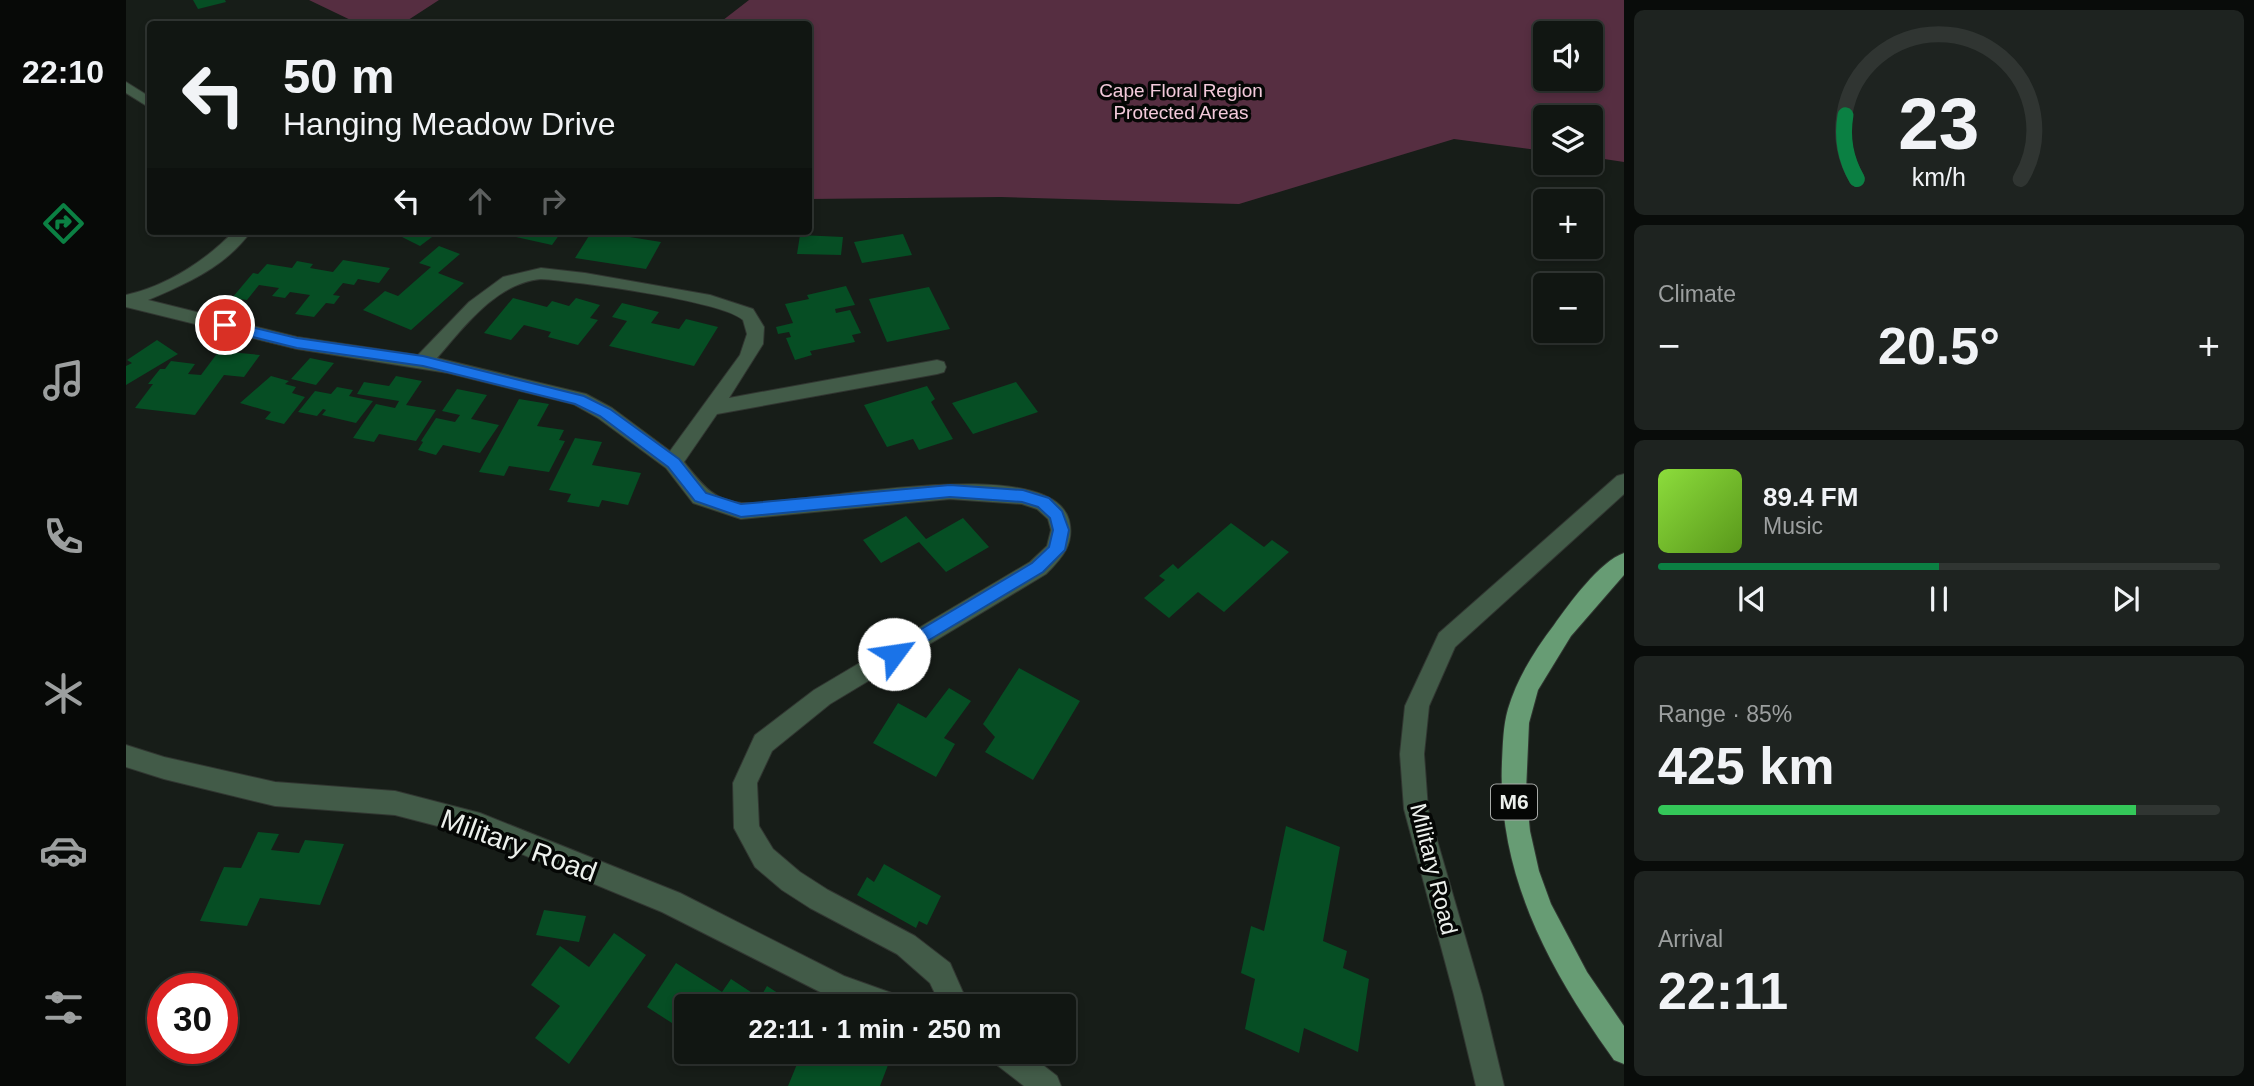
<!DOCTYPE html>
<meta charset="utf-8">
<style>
body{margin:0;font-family:Arial,sans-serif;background:#1e2320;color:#f1f3f6;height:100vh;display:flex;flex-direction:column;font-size:26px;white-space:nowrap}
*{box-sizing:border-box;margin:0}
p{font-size:23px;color:#9c9f9f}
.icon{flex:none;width:38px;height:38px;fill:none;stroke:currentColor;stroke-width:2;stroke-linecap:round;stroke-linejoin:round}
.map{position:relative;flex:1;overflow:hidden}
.sheet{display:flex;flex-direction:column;gap:10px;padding:10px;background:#090c0a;width:630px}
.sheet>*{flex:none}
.hud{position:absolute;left:21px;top:21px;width:665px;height:214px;border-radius:7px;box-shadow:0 4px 10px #0003,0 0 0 2px #303532;background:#111612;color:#f1f3f6;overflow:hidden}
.tools{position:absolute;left:1407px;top:21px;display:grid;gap:14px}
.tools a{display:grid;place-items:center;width:70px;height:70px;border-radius:7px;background:#111612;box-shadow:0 4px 10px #0003,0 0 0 2px #303532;font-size:35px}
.speed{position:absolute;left:21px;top:973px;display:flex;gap:14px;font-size:35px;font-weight:700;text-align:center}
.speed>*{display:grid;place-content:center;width:91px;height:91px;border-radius:50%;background:#111612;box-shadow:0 4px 10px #0003,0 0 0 2px #303532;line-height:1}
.speed .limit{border:10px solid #d22;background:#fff;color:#111}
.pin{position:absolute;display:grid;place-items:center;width:60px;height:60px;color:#fff;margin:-30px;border:4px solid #fff;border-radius:50%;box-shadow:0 2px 7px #0007}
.me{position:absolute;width:77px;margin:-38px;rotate:59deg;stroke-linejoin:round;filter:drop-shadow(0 0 5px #0008)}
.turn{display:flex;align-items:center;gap:24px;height:147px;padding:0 21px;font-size:32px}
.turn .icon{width:91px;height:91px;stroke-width:2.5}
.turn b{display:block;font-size:49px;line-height:60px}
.lanes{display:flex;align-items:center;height:66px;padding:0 21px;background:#0003;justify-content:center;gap:35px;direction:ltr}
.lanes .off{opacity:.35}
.big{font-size:52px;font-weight:700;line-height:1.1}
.sheet .card{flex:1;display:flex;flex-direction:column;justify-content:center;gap:10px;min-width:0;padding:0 24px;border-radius:10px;background:#1e2320}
.sheet .dial{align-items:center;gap:0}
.dial svg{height:182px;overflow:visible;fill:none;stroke:#303532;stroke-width:7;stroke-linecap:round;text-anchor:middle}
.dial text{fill:#f1f3f6;stroke:none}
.song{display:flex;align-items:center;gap:21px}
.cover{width:84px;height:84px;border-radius:10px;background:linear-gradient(135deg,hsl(90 70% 55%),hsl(90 70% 35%))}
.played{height:7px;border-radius:4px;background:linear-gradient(90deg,#0b8043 50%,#303532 50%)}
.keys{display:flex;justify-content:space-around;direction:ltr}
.heat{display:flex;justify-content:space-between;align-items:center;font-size:38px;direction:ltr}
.charge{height:10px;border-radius:5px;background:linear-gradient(90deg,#34c759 85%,#303532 0)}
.trip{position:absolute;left:548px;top:994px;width:402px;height:70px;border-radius:7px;background:#111612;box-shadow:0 4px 10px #0003,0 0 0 2px #303532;font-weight:700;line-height:70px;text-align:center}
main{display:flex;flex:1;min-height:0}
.dock{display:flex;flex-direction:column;width:126px;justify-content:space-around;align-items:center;background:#070907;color:#9c9f9f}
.dock .icon{width:49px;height:49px}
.dock .on{color:#0b8043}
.dock b{font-size:32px;color:#f1f3f6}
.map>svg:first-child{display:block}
.green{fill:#562e41;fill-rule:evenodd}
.building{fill:#064e24}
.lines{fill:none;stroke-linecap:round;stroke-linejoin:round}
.street-casing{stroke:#313631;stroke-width:2}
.primary-casing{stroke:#313631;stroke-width:2}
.street{fill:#425b48;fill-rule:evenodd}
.primary{fill:#679c74;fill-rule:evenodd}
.route{fill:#1a73e8;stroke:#114b97;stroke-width:2}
.labels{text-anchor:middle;stroke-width:7;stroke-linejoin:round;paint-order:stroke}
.far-park-label{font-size:19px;fill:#f3cadb;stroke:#050705}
.shield{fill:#050705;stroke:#a7aaa7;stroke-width:2}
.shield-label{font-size:21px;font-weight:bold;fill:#ecf0ec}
.street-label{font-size:23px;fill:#ecf0ec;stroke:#050705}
.near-street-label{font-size:28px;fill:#ecf0ec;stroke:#050705}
</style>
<main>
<nav class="dock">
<b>22:10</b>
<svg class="icon on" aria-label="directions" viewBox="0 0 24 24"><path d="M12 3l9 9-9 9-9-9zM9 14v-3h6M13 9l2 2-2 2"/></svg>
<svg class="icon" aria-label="music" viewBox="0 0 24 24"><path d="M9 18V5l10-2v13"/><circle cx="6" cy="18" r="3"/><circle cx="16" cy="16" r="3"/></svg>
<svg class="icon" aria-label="phone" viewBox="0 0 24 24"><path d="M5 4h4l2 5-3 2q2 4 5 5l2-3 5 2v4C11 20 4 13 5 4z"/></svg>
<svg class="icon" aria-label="climate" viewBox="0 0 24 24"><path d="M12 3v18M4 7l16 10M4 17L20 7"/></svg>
<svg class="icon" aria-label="car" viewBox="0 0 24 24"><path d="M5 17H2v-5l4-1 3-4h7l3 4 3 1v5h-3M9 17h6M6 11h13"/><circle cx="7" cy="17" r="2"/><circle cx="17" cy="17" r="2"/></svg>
<svg class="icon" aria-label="filters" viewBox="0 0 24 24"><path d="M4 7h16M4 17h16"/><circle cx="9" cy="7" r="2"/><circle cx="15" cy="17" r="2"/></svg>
</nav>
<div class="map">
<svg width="1498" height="1086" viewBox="0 0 1498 1086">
<rect width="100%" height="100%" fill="#171d18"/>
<path class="green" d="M183,0h130l-37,24h-43z
M623,0h875v162l-33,-5v-40h-46v34l-91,-12 -215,65 -238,-7 -192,2 -1,-175h-90zM1419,33h46v46h-46z"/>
<path class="building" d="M67,0h32l1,2 -28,7z
M264,231h50l-20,15z
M363,231h73l-10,14z
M466,231l69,11 -15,27 -71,-11z
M777,234l9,21 -50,8 -8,-21z
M674,235l43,2 -2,18 -44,-1z
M313,246l21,8 -22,19 26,10 -53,47 -48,-20 22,-19 13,5 33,-29 -12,-4z
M217,260l47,8 -11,15 -21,-4 -4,6 -11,-2 -10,12 7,1 -6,8 -8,-1 -12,14 -19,-3 15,-19 -20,-3 -5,6 -13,-2 7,-8 -20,-3 -12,15 -15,-2 21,-25 5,1 9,-10 25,4 5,-7 16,3 -3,4 23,4z
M720,286l9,19 -20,4 1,4 14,-3 11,23 -9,2 3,7 -45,9 2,4 -17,5 -9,-22 5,-1 -2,-5 -11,2 -2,-7 17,-4 -8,-19 24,-5 -2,-4z
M803,287l21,42 -63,13 -18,-43z
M387,298l34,9 5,-6 17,5 7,-8 24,7 -10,13 8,2 -20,25 -30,-8 3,-5 -27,-7 -13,15 -27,-7z
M496,303l37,9 -8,11 28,6 7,-10 32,8 -24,39 -85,-20 18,-25 -15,-4z
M31,340l21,14 -52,31v-19l6,-3 -5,-3z
M93,351l41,4 -16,22 -20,-2 -29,40 -60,-7 18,-24h-5l12,-15h5l6,-8 24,3 -7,10 13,1z
M184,358l24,5 -18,22 -25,-6z
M145,376l18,5 -4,3 11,3 -4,6 13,4 -21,27 -19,-5 6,-7 -31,-9z
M270,376l26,5 -16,24 30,5 -20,31 -37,-7 -5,8 -21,-4 23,-34 19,4 4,-7 -42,-7 7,-12 25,4z
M890,382l22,30 -65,22 -21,-31z
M801,386l8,13 -4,3 22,37 -34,11 -6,-11 -26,8 -23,-42z
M211,387l16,3 -4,6 24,5 -17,22 -34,-8 4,-5 -3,-1 -6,7 -19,-4 17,-21 16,3z
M331,389l30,6 -16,24 28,6 -19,28 -37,-8 -7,10 -18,-5 5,-8 -2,-1 15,-23 19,4 5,-7 -18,-4z
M393,399l30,5 -12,22 27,4 -5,10 6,1 -16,31 -40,-6 -5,10 -25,-4z
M449,438l27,4 -10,23 49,8 -13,32 -26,-5 -3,7 -32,-5 4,-8 -22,-4z
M780,516l20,23 37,-21 26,29 -43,25 -27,-30 -38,21 -18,-23z
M1105,523l33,24 8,-7 17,12 -65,60 -26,-20 -29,26 -25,-20 21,-18 -6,-4 14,-12 5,5z
M893,668l61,33 -47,79 -48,-28 10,-15 -12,-13z
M823,688l22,13 -27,37 11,6 -19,33 -63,-34 25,-40 28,15z
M1160,826l54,21 -17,94 24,10 -4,17 26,11 -11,73 -54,-24 -5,25 -54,-24 10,-50 -14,-6 10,-47 13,5z
M132,832l21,2 -8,16 28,3 6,-13 39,4 -24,61 -60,-7 -13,28 -47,-5 24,-54 17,1z
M758,864l57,32 -14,29 -8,-4 -3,7 -59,-33 10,-18 7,5z
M418,910l42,6 -7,26 -43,-7z
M488,933l32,22 -77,109 -34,-26 25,-32 -29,-21 29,-39 29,21z
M550,963l46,29 9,-13 29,19 7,-12 20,13 -5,7h-96v26l-39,-25z
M573,1052h56l-8,14 -21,-14 -7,13z
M676,1052h91l-13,34h-92z"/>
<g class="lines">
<g class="street-casing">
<path id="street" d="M0,82l24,15v11l-24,-15z
M108,231h17c-24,35 -65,53 -103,69l149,37 121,18 51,-53 34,-25 38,-9 44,5 125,22 43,14 11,18 -1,17 -34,54 208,-38 7,2 2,5 -2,5 -7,2 -220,40 -33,48c17,21 29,39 58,41 58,3 307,-54 327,17 6,24 -7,38 -23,54l-216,130 -58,47 -15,32 2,43 14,23 27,23 28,18 87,46 35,27 19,43h-28l-11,-23 -33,-29 -87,-46 -28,-18 -27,-23 -21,-39 -1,-45 22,-48 59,-45 216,-128 17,-16 4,-16 -3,-11 -11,-10 -15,-5 -72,-5 -209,20 -48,-16 -27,-35 -68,-50 -25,-14 -125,-31 -151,-24 -171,-42v-12c39,-8 81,-35 108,-64zM415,279c33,2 182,22 202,41l4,14 -7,21 -70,96 -58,-43 -26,-14 -149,-36c27,-31 59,-75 104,-79z
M1498,474v20l-169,153 -26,59 -5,48 4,55 54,186 22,91h-28l-22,-91 -50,-186 -4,-55 5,-48 34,-73 178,-157z
M0,745l38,12 111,25 120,9 85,22 200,80 164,83 56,20 4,10h-51l-15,-5 -176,-89 -182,-75 -85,-22 -120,-9 -111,-27 -38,-12z
M863,1052h37l31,24 4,10h-37l-31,-24z"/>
</g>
<g class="primary-casing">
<path id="primary" d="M1498,553v22l-53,61 -33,54 -9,33 -3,68 4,40 9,40 12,33 36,68 37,54v38l-10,-4c-64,-89 -117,-185 -112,-298 1,-18 1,-36 6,-53 9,-31 27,-59 46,-84 15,-21 46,-64 70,-72z"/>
</g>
<use href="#street" class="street"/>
<use href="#primary" class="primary"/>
</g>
<path class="route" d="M99,321l72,17 126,18 161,40 26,13 69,50 27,34 35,11 209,-19 73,5 26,8 13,13 7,19 -4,20 -22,22 -149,89 -6,-2 -3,-5 3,-5 144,-86 17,-16 4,-17 -3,-12 -12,-11 -16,-5 -72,-5 -209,20 -46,-16 -27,-34 -68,-51 -25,-12 -152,-38 -126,-18 -77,-19 -2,-4z"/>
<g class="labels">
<g class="far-park-label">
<text x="1055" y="97">Cape Floral Region<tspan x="1055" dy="22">Protected Areas</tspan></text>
</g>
<rect class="shield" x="1365" y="784.5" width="46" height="35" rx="5"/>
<g class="shield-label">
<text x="1388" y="809">M6</text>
</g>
<g class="street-label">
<text transform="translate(1308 869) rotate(76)" y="8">Military Road</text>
</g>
<g class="near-street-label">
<text transform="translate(393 845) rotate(20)" y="10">Military Road</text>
</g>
</g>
</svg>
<div class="tools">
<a><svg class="icon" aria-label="sound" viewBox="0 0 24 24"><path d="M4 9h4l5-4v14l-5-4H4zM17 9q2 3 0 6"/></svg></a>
<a><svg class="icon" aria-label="layers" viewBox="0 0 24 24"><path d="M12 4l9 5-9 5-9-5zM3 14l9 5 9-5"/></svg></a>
<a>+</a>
<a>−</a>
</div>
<div class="speed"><div class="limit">30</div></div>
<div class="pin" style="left:99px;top:325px;background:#d93025"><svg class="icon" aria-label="arrive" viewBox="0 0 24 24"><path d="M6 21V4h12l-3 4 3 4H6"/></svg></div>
<svg class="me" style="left:768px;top:654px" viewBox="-20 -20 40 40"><circle r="19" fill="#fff"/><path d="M0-13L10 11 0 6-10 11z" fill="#1a73e8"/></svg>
<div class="trip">22:11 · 1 min · 250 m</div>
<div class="hud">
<div class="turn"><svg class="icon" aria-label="left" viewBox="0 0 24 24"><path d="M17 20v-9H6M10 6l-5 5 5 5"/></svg><div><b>50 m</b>Hanging Meadow Drive</div></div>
<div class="lanes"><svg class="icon" aria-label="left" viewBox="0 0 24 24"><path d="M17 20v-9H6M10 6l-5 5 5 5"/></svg><svg class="icon off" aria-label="ahead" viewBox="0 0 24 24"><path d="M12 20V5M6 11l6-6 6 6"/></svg><svg class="icon off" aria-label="right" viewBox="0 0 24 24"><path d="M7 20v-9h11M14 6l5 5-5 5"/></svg></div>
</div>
</div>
<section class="sheet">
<div class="card dial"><svg viewBox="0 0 100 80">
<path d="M14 69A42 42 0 1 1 86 69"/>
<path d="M14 69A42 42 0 0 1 9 41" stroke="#0b8043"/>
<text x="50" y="56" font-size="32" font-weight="700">23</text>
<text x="50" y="72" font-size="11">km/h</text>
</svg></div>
<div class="card"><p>Climate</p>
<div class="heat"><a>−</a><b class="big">20.5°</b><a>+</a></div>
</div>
<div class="card">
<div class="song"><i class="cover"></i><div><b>89.4 FM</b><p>Music</p></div></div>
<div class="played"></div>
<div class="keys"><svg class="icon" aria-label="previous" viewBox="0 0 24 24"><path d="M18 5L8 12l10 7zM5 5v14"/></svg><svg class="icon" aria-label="pause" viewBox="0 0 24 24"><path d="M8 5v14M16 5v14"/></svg><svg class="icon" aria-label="next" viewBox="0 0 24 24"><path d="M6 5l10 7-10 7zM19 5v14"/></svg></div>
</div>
<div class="card"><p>Range · 85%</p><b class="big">425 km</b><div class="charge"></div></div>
<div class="card"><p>Arrival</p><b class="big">22:11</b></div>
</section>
</main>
